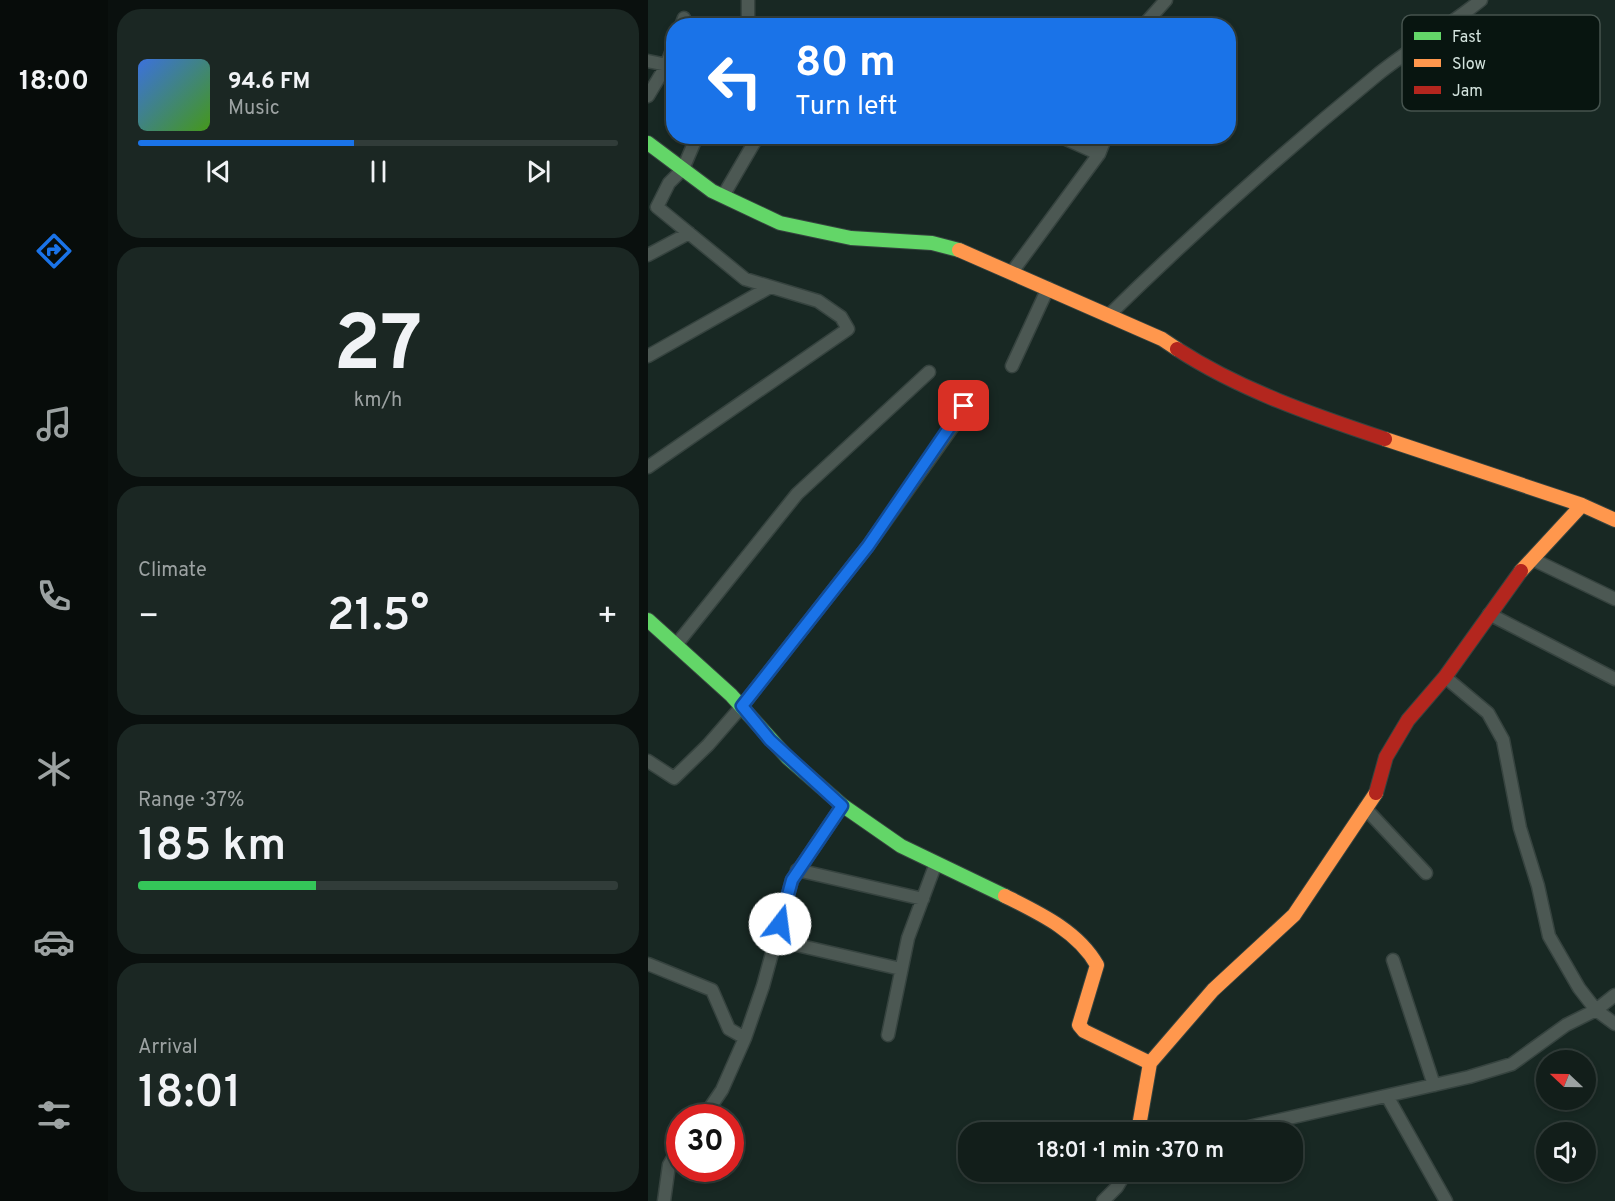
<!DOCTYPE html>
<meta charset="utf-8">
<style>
body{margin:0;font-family:Overpass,sans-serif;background:#1b2723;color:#f1f3f6;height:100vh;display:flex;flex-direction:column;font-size:22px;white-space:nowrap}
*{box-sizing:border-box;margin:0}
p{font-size:20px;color:#9ca2a2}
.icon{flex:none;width:33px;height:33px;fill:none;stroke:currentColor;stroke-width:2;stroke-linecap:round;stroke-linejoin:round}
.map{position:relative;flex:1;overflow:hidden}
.panel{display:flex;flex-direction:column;gap:9px;padding:9px;background:#0a100e;width:540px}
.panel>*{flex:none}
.guide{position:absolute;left:18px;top:18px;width:570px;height:126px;border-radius:24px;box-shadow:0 3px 9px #0003,0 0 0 2px #313c39;background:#1a73e8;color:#fff;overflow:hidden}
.needle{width:39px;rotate:292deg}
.fabs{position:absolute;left:888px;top:1050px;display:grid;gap:12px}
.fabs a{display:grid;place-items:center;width:60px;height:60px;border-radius:50%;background:#121e1a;box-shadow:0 3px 9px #0003,0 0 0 2px #313c39;font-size:30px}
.speed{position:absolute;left:18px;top:1104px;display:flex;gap:12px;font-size:30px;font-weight:700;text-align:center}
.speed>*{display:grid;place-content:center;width:78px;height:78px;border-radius:50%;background:#121e1a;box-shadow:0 3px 9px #0003,0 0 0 2px #313c39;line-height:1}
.speed .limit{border:9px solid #d22;background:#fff;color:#111}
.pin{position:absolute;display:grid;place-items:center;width:51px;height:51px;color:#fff;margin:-26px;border-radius:12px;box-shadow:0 3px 9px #0006}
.me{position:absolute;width:66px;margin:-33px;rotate:15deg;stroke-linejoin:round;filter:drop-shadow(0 0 4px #0008)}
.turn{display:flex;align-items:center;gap:21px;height:126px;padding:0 30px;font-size:27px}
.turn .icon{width:78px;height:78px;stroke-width:2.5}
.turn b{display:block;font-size:42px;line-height:51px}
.big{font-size:45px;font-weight:600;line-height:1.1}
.panel .card{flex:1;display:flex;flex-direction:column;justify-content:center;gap:9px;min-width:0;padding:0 21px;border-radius:24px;background:#1b2723}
.panel .dial{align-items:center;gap:0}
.dial b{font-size:78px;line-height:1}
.song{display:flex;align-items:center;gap:18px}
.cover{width:72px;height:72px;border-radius:9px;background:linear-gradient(135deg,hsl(220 70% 55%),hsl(100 70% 35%))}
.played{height:6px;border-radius:3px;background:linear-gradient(90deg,#1a73e8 45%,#313c39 45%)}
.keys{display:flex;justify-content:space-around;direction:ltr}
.heat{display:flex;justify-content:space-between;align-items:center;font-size:33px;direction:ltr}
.charge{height:9px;border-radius:4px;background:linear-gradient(90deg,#34c759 37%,#313c39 0)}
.trip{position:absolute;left:310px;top:1122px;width:345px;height:60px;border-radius:24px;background:#121e1a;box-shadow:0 3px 9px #0003,0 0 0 2px #313c39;font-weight:600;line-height:60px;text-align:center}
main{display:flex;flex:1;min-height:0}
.dock{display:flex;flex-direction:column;width:108px;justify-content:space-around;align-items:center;background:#070c0a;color:#9ca2a2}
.dock .icon{width:42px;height:42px}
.dock .current{color:#1a73e8}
.dock b{font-size:27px;color:#f1f3f6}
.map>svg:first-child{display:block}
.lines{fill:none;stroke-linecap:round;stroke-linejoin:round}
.street-casing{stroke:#36433f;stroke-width:15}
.fast-casing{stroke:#36433f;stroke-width:16}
.slow-casing{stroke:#36433f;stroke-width:16}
.jam-casing{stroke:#36433f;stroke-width:16}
.street{stroke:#4c5853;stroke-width:12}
.fast{stroke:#63d668;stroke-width:14}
.slow{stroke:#ff974d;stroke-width:14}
.jam{stroke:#b3261e;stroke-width:14}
.route-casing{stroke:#114b97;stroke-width:15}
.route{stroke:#1a73e8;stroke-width:10}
.key{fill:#081510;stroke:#45534e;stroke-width:1.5}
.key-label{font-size:16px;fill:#d3e3dd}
</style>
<main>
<nav class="dock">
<b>18:00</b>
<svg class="icon current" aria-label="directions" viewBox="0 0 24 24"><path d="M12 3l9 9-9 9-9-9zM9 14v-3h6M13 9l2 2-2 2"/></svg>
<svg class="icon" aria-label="music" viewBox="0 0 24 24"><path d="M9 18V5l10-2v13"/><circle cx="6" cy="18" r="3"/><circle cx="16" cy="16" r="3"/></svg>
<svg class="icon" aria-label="phone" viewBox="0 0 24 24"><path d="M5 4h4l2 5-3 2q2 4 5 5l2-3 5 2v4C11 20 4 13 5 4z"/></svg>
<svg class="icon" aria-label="climate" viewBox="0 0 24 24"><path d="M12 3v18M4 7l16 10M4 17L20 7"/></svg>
<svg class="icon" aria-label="car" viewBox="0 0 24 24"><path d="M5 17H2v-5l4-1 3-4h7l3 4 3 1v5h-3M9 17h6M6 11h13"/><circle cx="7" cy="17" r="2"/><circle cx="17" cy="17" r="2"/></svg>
<svg class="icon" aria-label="filters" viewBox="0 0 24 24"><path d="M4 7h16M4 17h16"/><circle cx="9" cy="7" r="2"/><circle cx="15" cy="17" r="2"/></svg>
</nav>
<section class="panel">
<div class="card">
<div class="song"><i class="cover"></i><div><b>94.6 FM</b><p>Music</p></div></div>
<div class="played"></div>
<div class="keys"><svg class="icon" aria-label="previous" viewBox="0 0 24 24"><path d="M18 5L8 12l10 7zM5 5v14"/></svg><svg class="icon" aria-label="pause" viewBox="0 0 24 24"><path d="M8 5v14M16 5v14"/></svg><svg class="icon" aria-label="next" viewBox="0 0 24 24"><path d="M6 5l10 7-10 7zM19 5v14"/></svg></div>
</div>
<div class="card dial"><b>27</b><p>km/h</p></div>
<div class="card"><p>Climate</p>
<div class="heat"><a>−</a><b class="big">21.5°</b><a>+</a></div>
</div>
<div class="card"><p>Range · 37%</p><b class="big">185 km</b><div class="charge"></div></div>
<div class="card"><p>Arrival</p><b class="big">18:01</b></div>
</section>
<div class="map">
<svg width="967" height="1201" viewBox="0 0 967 1201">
<rect width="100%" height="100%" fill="#182823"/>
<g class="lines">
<g class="street-casing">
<path id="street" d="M100,0v26
M33,26l3,-8
M495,26l23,-26
M0,61l24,5
M0,96l18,-30 8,-21
M411,136l40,18
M75,196l35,-60
M0,255l41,-22
M364,272l87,-118 7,-18
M461,315c86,-84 175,-164 268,-240 33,-27 71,-48 104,-75
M0,356l122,-69
M364,366l36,-78
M0,467l200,-138 -7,-12 -23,-16 -73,-22 -88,-72 12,-24 14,-14 14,-33
M884,559l83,40
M841,614l126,65
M28,645l121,-151 132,-122
M797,677l43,36 15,27 17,88 18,58 11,50 30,52 17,22 19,14
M0,761l26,17 34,-33 34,-39 126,-160 91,-128 10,-23
M717,808l61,65
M149,870l126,29
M127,940l126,29
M745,960l41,125
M0,964l64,26 17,39 16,9
M240,1035l20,-97 28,-75
M739,1096l59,105
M55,1118l19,-28 23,-52 18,-52 29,-106 50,-74
M579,1132l242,-55 43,-13 54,-39 30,-15 19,-15
M16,1201l5,-36 11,-19
M455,1201l14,-14 9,-15"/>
</g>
<g class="fast-casing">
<path id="fast" d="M0,143l64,48 68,32 71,15 81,5 27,7
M0,620l83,75 57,63 54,47 59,41 104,50"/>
</g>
<g class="slow-casing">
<path id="slow" d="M311,250l203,89 15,10
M737,439l197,66 33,15
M873,571l61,-66
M357,896c34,17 73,35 92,69l-18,60 5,6 66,32
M490,1132l12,-69 63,-73 81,-75 82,-122"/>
</g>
<g class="jam-casing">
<path id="jam" d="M529,349c63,41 136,66 208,90
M728,793l10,-36 22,-37 37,-43 76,-106"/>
</g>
<use href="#street" class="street"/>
<use href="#fast" class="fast"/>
<use href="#slow" class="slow"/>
<use href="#jam" class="jam"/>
</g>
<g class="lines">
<g class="route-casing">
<path id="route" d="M132,924l12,-44 50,-74 -72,-66 -28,-34 126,-160 96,-140"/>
</g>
<use href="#route" class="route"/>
</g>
<rect x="754" y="15" width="198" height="96" rx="9" class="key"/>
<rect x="766" y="32" width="27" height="8" fill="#63d668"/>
<rect x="766" y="59" width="27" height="8" fill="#ff974d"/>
<rect x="766" y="86" width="27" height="8" fill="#b3261e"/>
<g class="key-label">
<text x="804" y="42">Fast</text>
<text x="804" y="69">Slow</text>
<text x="804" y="96">Jam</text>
</g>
</svg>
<div class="fabs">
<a><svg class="needle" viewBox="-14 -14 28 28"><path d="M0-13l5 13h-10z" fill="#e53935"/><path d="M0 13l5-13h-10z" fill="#9ca2a2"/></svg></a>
<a><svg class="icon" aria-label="sound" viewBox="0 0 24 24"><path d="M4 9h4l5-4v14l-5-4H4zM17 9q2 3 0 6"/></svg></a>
</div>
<div class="speed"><div class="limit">30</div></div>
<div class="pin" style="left:316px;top:406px;background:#d93025"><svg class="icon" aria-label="arrive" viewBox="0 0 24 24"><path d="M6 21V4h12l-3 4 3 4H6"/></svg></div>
<svg class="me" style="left:132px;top:924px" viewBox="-20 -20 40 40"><circle r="19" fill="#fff"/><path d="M0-13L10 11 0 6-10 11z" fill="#1a73e8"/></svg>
<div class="trip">18:01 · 1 min · 370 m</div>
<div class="guide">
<div class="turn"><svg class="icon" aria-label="left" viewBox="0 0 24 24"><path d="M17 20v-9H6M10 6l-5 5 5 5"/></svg><div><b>80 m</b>Turn left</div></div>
</div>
</div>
</main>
